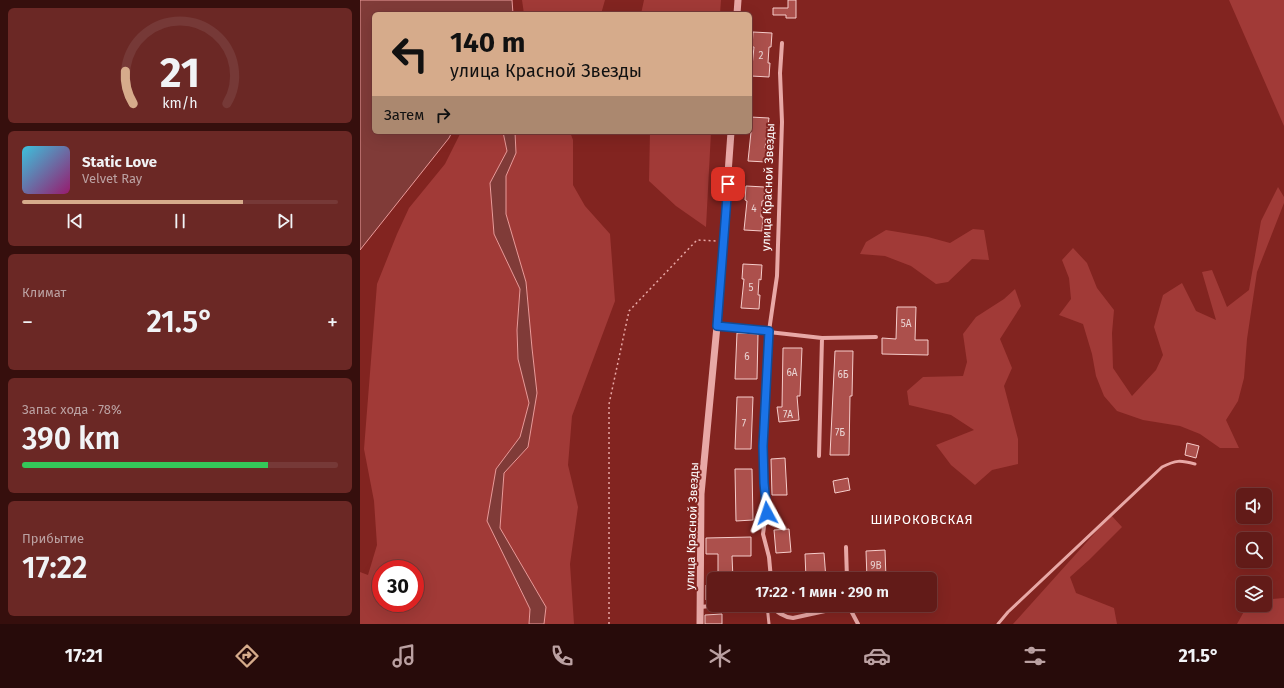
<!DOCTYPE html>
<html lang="ru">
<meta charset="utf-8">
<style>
body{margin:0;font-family:"Fira Sans",sans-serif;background:#6b2825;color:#f1f3f6;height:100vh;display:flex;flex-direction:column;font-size:15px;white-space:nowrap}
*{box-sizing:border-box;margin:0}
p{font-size:13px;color:#bba1a2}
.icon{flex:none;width:22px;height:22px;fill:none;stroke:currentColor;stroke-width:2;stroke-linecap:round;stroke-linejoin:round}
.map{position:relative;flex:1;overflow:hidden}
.sheet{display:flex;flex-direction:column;gap:8px;padding:8px;background:#360f0d;width:360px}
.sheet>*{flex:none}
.hud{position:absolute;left:12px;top:12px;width:380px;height:122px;border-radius:6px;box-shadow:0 4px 16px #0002,0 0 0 1px #763937;background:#d6ab8b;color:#111;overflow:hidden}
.fabs{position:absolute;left:876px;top:488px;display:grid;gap:8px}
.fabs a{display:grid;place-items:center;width:36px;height:36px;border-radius:6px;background:#621b18;box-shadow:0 4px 16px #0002,0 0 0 1px #763937;font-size:20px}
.speed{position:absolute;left:12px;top:560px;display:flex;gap:8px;font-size:20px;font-weight:700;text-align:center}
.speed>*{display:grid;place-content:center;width:52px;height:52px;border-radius:50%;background:#621b18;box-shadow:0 4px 16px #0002,0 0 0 1px #763937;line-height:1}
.speed .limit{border:6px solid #d22;background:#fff;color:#111}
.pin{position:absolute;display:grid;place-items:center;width:34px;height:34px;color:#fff;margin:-17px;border-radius:8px;box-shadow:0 2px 6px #0006}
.me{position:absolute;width:44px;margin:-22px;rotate:355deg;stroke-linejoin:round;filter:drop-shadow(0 0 3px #0008)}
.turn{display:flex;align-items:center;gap:14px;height:84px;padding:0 12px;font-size:18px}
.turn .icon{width:52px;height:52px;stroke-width:2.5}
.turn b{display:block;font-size:28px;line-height:34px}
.then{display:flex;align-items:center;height:38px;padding:0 12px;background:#0003;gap:8px;font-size:15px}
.big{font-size:30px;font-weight:600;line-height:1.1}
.sheet .widget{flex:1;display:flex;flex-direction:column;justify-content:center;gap:6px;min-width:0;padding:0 14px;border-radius:6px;background:#6b2825}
.sheet .dial{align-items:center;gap:0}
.dial svg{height:104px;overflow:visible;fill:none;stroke:#763937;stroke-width:7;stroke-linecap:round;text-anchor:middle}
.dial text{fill:#f1f3f6;stroke:none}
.song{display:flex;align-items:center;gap:12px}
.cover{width:48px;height:48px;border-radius:6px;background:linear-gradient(135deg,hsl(190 70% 55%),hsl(320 70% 35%))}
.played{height:4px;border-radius:2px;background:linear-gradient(90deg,#d6ab8b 70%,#763937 70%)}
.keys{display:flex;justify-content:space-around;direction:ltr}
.heat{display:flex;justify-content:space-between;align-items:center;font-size:22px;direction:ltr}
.charge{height:6px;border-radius:3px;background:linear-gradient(90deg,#34c759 78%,#763937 0)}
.trip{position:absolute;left:347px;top:572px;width:230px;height:40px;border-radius:6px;background:#621b18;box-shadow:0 4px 16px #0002,0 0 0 1px #763937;font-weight:600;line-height:40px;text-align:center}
.dock{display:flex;height:64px;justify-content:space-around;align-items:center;background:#270b0a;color:#bba1a2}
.dock .icon{width:28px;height:28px}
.dock .current{color:#d6ab8b}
.dock b{font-size:18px;color:#f1f3f6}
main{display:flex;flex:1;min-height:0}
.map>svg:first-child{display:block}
.green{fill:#a13a37;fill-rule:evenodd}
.water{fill:#803b38;stroke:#ea9b9a}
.building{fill:#ac504c;stroke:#f6ccca}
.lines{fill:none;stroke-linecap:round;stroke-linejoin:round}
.path{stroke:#e8a8a6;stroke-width:1.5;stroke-dasharray:2 3;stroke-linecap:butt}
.service{stroke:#e8a8a6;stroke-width:3}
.minor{stroke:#e8a8a6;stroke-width:4}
.tertiary{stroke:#e8a8a6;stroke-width:7}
.route-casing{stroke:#114b97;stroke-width:10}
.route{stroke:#1a73e8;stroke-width:7}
.labels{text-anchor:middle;stroke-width:4;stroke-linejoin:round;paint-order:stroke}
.number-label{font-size:10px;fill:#ead3d2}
.street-label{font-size:12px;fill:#fff;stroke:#822420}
.neighbourhood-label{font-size:13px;letter-spacing:1px;fill:#fff;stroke:#822420}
</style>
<main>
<section class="sheet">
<div class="widget dial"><svg viewBox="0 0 100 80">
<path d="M14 69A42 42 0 1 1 86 69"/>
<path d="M14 69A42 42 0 0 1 8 44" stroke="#d6ab8b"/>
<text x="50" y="56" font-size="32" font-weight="700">21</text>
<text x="50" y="72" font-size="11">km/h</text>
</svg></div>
<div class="widget">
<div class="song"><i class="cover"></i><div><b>Static Love</b><p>Velvet Ray</p></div></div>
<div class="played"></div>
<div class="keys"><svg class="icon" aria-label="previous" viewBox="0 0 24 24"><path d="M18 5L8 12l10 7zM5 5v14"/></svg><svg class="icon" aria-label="pause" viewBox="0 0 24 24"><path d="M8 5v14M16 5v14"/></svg><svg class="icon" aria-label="next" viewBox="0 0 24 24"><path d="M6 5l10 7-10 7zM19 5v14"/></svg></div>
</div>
<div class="widget"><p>Климат</p>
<div class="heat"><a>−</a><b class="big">21.5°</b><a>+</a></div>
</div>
<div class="widget"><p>Запас хода · 78%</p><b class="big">390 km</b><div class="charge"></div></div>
<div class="widget"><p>Прибытие</p><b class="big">17:22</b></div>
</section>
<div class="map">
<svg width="924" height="624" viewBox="0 0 924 624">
<rect width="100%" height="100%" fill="#822420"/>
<path class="green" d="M162,0h83l-4,14h-77z
M284,0h77l-1,14h-79z
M869,0h55v126z
M101,132h42l4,19 -17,32 4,51 26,55 -3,41 1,29 11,44 -9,34 -24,32 -9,52 43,88 -1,15h-169v-52l8,3 9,-30 -3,-44 -10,-52 13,-165 20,-50 12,-26 36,-44zM21,569h34v34h-34z
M155,132h55l3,8v45l12,21 25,28 5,67 -43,115 -4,49 10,42 -8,57 4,60h-30l2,-17 -46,-79 4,-55 24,-26 9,-54 -5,-45 -6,-66 -20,-68v-38l10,-23z
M290,132h61l-5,95 -30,-21 -27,-25z
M918,187l6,10v6l-27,69 -10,67 -3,39 -6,23 -12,19 13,28h-19l-20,-14 -20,-8 -37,-6 -26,-9 -13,-15 -8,-20 -4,-22 -9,-30 -24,-9 12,-16 -2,-21 -7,-18 11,-12 14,15 10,25 17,22 -2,23 1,35 19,28 24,-26 7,-15 -9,-28 9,-32 19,-12 14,28 20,9 -14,-48 10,-2 15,37 22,-17 12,-69z
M613,229l11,1 5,30 -17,-1 -24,23 -12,2 -25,-18 -26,-10 -25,-2 6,-12 20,-12 42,7 22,6z
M655,289l6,17 -21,33 12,29 -8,18 14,53v25l-26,6 -17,15 -24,-20 -15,-20 38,-15 -23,-15 -42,-10 -2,-14 16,-14 40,-1 4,-14 -4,-28 13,-17 28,-18z
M751,515l11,12 -33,33 -19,17 6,16 38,15 3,16h-104z
M924,598v26h-47l9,-16 9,-3h10v-4l7,-2z"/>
<path class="water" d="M0,0h152l1,14h-139v118h78l-3,6 -89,112z
M143,132h12l1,21 -10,23v38l20,68 6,66 5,45 -9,54 -24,26 -4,55 46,79 -2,17h-15l1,-15 -43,-88 9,-52 24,-32 9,-34 -11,-44 -1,-29 3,-41 -26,-55 -4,-51 17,-32z"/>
<path class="building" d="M428,0h8v18h-10v-3h-13v-7h15z
M393,32l19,1 -1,14h-2l-1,16h2l-1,14 -18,-1 3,-29h-2z
M390,117l19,1 -4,30h2l-1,14 -18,-1 3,-29h-1z
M386,186l19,1 -1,14h-2l-1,16h2l-1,14 -18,-1 3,-29 -2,-1z
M383,264l19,1 -1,15 -2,-1 -1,16h2l-1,14 -18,-1 3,-29h-2z
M537,307h19l-1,33h13v15l-46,-1v-16l14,1z
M377,333l21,1 -1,45h-22z
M423,348h19l-2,48h-3l2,24 -20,2 -2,-15h5z
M475,351h18l-1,45h-2l-1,59h-19z
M377,397h16l-2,52h-16z
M827,443l12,3 -3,12 -11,-3z
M425,458l2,37h-15l-1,-36z
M375,469h17l1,51 -17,1z
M488,478l2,12 -15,3 -2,-12z
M429,529l2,23 -15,1 -2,-23z
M391,537v19h-19l1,23h-15v-25h-12v-16z
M525,550l1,29h-19l-1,-28z
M464,553l2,26h-20l-1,-25z
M346,585h8v15h-8z
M362,614v10h-17v-9z"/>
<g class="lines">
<path class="path" d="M249,624v-220l20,-93 68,-71 19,1"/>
<path class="service" d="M407,605l2,19
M638,624l10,-12 154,-145c14,-7 18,-7 33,-3"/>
<path class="minor" d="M357,326l105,12 54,-1
M459,456l3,-118
M486,547l1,32
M411,579l-2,-22 -6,-23 4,-29 -3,-22 -1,-37 6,-115 8,-55 5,-154 -2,-49 2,-30
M410,605c7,7 13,12 23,13l55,-12
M488,605l10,19
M340,607l22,-2"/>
<path class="tertiary" d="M377,14l1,-14
M340,624l1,-130 16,-168 14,-194"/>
</g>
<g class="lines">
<g class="route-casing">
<path id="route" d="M368,184l-11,142 52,5 -6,115 1,37 3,30"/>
</g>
<use href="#route" class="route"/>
</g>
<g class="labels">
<g class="number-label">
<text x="401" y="59">2</text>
<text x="394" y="212">4</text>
<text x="391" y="291">5</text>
<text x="546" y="327">5А</text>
<text x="387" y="360">6</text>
<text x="432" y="376">6А</text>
<text x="483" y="378">6Б</text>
<text x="428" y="418">7А</text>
<text x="384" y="427">7</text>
<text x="480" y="436">7Б</text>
<text x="516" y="569">9В</text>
</g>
<g class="street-label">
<text transform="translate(408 187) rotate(-88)" y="4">улица Красной Звезды</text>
<text transform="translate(332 526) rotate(-88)" y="4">улица Красной Звезды</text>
</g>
<g class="neighbourhood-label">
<text x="562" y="524">ШИРОКОВСКАЯ</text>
</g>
</g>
</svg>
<div class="fabs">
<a><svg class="icon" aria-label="sound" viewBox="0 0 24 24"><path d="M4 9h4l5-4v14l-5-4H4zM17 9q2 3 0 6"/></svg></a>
<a><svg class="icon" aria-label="search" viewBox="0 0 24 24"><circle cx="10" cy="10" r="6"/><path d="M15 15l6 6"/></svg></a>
<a><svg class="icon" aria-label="layers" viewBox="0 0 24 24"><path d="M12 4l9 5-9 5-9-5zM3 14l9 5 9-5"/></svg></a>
</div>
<div class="speed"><div class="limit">30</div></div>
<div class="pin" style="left:368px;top:184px;background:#d93025"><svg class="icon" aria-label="arrive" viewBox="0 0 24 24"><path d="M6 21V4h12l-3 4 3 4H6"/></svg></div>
<svg class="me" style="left:407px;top:513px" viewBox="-20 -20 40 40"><path d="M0-17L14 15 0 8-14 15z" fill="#1a73e8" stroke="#fff" stroke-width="4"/></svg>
<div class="trip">17:22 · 1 мин · 290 m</div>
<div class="hud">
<div class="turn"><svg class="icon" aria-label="left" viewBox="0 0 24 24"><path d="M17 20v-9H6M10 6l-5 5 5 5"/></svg><div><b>140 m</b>улица Красной Звезды</div></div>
<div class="then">Затем<svg class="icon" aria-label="right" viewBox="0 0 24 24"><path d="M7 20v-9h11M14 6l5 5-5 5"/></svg></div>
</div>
</div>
</main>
<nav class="dock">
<b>17:21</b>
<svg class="icon current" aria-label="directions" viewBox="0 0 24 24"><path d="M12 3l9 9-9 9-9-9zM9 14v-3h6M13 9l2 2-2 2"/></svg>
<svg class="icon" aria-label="music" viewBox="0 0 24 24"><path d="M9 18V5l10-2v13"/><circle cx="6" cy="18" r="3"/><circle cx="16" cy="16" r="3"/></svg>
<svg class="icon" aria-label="phone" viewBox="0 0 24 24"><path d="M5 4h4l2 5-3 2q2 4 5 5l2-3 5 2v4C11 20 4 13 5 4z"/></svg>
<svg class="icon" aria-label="climate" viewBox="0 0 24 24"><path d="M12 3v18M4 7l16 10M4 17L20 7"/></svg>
<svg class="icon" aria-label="car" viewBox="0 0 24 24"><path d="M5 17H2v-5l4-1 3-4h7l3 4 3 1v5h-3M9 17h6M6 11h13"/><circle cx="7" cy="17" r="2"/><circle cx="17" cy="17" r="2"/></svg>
<svg class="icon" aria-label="filters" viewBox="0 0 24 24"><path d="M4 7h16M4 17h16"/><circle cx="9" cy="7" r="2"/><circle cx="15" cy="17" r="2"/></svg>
<b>21.5°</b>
</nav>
